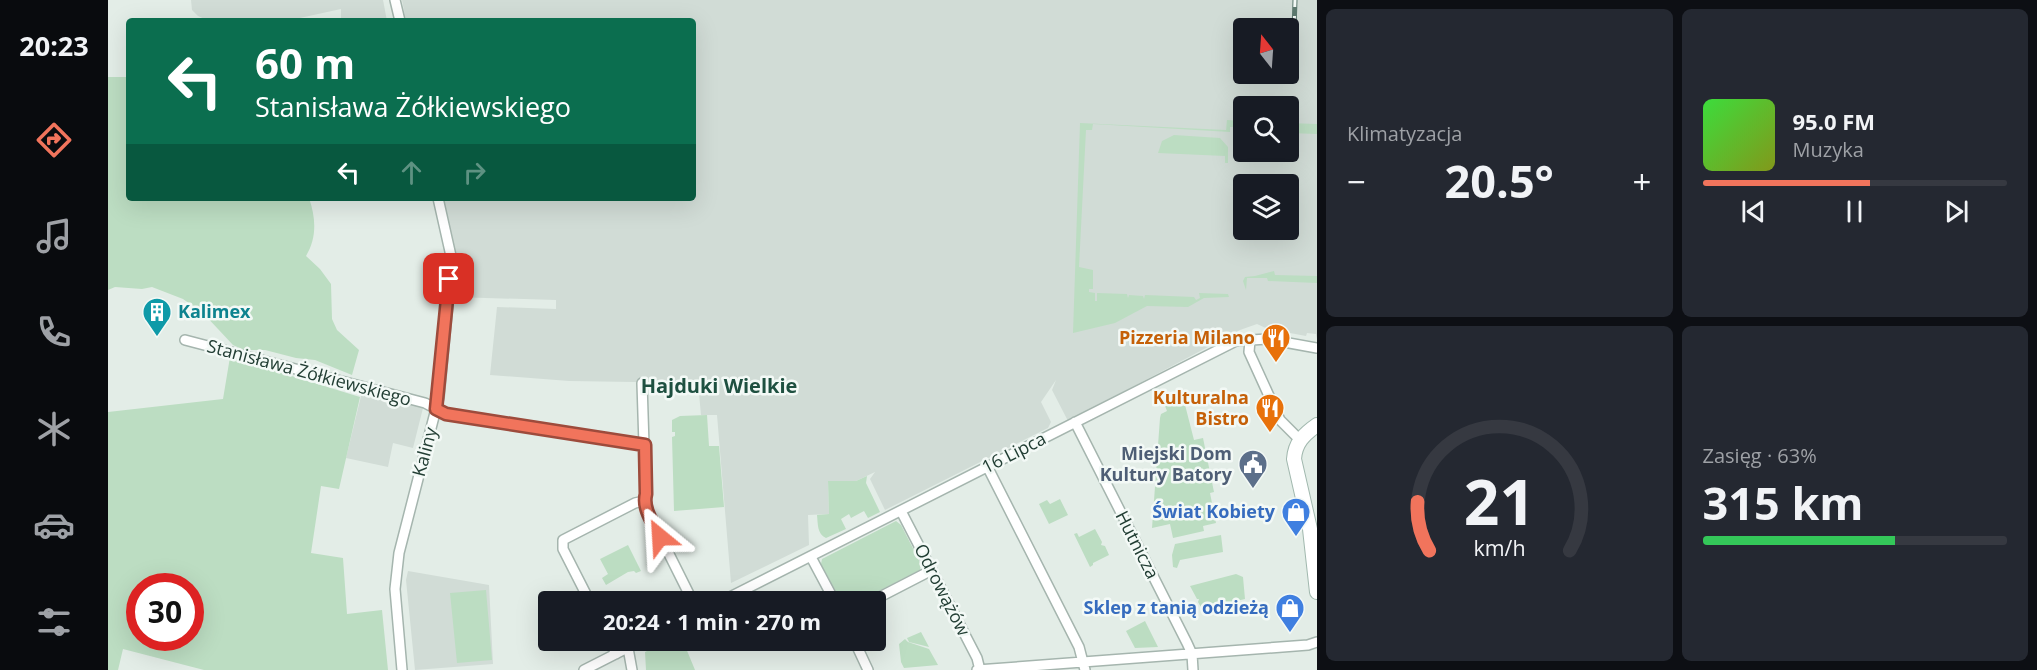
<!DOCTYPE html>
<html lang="pl">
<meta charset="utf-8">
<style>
body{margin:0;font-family:"Open Sans",sans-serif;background:#242831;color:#f1f3f6;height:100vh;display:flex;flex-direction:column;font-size:22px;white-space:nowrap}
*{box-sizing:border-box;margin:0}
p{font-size:20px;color:#9ea1a6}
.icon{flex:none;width:33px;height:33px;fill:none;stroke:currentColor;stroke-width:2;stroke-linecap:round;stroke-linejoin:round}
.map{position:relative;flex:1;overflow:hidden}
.panel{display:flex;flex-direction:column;gap:9px;padding:9px;background:#0d0f14;width:720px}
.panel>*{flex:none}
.hud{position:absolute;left:18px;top:18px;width:570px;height:183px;border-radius:6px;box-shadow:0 6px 24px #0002;background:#0b6e4f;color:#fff;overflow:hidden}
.needle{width:39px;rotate:343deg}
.tools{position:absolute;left:1125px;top:18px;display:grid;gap:12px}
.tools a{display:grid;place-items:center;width:66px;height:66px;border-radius:6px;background:#171b24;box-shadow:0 6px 24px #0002;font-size:30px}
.speed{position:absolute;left:18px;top:573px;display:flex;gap:12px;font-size:30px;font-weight:700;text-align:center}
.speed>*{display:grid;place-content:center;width:78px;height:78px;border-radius:50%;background:#171b24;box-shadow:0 6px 24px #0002;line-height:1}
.speed .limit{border:9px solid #d22;background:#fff;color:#111}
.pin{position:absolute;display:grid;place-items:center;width:51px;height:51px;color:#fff;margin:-26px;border-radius:12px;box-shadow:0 3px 9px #0006}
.me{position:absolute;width:66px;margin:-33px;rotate:333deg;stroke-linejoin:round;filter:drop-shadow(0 0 4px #0008)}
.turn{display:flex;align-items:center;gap:21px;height:126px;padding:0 30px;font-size:27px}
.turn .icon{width:78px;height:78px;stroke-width:2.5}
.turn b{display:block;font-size:42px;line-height:51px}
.lanes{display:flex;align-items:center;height:57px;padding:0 30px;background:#0003;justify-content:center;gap:30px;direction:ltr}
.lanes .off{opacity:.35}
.big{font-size:45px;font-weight:700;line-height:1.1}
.panel .card{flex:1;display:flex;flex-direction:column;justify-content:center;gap:9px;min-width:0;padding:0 21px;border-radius:9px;background:#242831}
.panel .dial{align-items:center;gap:0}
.dial svg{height:156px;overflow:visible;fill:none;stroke:#363941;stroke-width:7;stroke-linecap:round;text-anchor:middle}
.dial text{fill:#f1f3f6;stroke:none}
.song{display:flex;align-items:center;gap:18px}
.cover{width:72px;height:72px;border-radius:9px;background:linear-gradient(135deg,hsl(120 70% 55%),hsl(70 70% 35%))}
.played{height:6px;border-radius:3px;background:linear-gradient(90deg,#f1745c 55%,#363941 55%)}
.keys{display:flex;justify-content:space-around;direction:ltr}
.heat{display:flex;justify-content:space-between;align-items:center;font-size:33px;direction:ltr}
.charge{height:9px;border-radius:4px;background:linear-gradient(90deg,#34c759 63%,#363941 0)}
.panel .tiles{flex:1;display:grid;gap:9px;grid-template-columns:repeat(2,1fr)}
.trip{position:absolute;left:430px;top:591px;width:348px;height:60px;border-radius:6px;background:#171b24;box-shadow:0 6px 24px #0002;font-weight:700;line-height:60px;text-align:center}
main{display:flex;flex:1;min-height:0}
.dock{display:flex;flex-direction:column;width:108px;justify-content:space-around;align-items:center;background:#090b0e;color:#9ea1a6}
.dock .icon{width:42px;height:42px}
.dock .selected{color:#f1745c}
.dock b{font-size:27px;color:#f1f3f6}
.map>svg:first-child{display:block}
.built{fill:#d1dcd6;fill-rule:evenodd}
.green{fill:#bcddc2;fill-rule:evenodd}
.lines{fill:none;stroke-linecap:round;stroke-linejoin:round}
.street-casing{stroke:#a5b5ae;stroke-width:12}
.secondary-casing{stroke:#a1b8ae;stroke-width:16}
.street{stroke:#fff;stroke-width:9}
.secondary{stroke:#fff;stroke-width:14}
.rail-casing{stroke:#5d796f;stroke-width:5}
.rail{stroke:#f3f9f6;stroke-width:3;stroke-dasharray:9;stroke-linecap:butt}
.route-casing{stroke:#9d4b3c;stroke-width:15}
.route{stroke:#f1745c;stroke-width:10}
.labels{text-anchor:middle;stroke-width:5;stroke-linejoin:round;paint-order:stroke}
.culture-label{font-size:18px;font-weight:bold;fill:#0d838f;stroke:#f3f9f6;text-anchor:start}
.food-label{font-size:18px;font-weight:bold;fill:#c56008;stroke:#f3f9f6;text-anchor:end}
.street-label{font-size:18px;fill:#223e34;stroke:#f3f9f6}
.service-label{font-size:18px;font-weight:bold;fill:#4e5e75;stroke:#f3f9f6;text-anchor:end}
.shop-label{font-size:18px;font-weight:bold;fill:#366cbe;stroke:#f3f9f6;text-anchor:end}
.neighbourhood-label{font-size:20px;font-weight:bold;fill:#1e5040;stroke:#f3f9f6}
</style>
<main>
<nav class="dock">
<b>20:23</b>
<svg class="icon selected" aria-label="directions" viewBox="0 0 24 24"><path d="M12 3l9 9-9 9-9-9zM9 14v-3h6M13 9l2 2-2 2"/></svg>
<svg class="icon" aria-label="music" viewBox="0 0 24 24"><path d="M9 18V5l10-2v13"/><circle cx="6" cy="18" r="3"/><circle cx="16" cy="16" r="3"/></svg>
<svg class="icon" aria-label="phone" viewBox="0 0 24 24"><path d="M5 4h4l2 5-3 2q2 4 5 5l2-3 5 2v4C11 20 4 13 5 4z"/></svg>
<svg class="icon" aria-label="climate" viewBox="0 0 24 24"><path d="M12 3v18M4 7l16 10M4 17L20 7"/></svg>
<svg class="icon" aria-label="car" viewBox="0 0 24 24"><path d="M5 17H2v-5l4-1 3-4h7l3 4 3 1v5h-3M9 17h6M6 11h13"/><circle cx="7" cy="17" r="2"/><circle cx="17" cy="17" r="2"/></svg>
<svg class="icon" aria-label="filters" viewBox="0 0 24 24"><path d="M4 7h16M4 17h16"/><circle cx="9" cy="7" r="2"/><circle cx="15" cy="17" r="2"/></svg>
</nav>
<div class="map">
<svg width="1209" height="670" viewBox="0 0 1209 670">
<rect width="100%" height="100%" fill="#e3ede7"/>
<path class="built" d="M83,0h192l4,21h-46v-12l-55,12h-77l-11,-5 -6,-6z
M294,0h915v339l-1,-5 -9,-1 -1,3 -38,-7 -11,-5 -17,6 -172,91 -16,-31 4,-10 -15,22 10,20 -3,6 -163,82 -15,-31 5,-7 -19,9h-28l1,33 -21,1 1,30 -78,38 -14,-168h-16l-3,-32 -129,-2 -79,-6 7,-68 59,2v-9l-103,-3 3,-38 -13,-61h250v-177h-287zM1136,28h44v46h-44zM1136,106h44v46h-44zM1136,184h44v46h-44z
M254,392l61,16 -10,40 -20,-5 -5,24 -42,-9z
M300,571l81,14 4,79 -78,6 -9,-90z"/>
<path class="green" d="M0,77h21v121h180c7,20 8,40 -3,58l14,13 11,15 1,35 5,11 22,20 -7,25 -37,-15 -19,-2 -31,-8h-21l-11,-5 -30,-32 -20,-14 -31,-12 -10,2 -27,-2 -7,3z
M1119,120l16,1v6h-13v5l-137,-8 -1,6h-6l-7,137 14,3v19h-4v3l6,1v8h2v-8l30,1 1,4 1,-3 14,1 1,3 1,-4 49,2 2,3 4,-2 -1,-5 29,1 1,3 -25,1 -16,9 -41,-1 -32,17 -42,10 7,-210 146,7z
M1180,123l29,1v10l-28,-1z
M1066,135l46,3 8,9v16h-3v-7l-67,-3 4,-12z
M1166,271l1,4 42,1v7l-49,-2 -1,-3h-20l-1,12 -3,-9 2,-4 10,-1z
M122,357l130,40 -21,92 -18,-3 -10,67 32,5 4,56 35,-4 6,60h-184l-81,-21 -5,21h-10v-258l115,-13zM32,586h50v52h-50z
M1075,397l11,43 9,-2 11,54 -4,1 6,30 -13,3 1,5 -31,7 -3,-14 -18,4 8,-110 1,-4 6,-3 -2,-5z
M599,415l2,31h10l5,61 -50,4 -2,-74 3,-1v-4h-3v-12l8,-4z
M759,476l-1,7 14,29 -12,6 -4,-7 -13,7 -2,-4 -8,5 5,10 -20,9c-9,-4 -8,-14 -9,-23l12,-1 -1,-33h28z
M952,499l8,16 -19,9 -10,-20 8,-4 3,4z
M788,521l5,4 20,39 -1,6 -61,31h-18l-20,-37 1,-5z
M987,529l7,13 -1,3 4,1 4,9 -16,8v2l-3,2 -16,-33 3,-1 2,4z
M1113,535l2,17 -43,8 -3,8 -4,-1 -1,-12 3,-11z
M520,545l13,26 -5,2 -2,-2 -6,1 -22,13 -4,-7 6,-4 -8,-15z
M1128,574l7,3 2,22 -43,10 -4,-7 1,-3h-2l-7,-13z
M378,590l6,70 -35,3 -7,-70z
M1037,621l13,26 -23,1 -9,-17z
M813,632l8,15 -20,-5 -2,-4z
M797,639l3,3 21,7 9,16 -34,3 -3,-6 -2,-18z
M560,641h15l12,29h-49l-1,-18z"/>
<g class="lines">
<g class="street-casing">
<path id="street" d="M287,0l5,21
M77,340l240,63 21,11 199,31
M1142,340l-1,12 31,68 20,20
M534,383l4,125 47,94
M967,422l112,221 5,11 1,16
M879,466l92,181 6,23
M793,511l76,147 3,12
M703,557l24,45
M482,602l-27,-53v-9l72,-37 9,-2
M612,602l516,-261 31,-2 50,9
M762,602l62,-32
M501,640l7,14
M746,640l14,30
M520,648l4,22
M294,670l-7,-81 4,-36 40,-156 9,-94 3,-47 -13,-58
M476,670l59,-30
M869,670l331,-25 9,-3"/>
</g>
<g class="secondary-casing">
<path id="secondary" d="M1209,425c-13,9 -22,18 -23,34l16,70 7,63"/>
</g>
<use href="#street" class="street"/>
<use href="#secondary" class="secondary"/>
<g class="rail-casing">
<path id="rail" d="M1185,61l2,-61"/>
</g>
<use href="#rail" class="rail"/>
</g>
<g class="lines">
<g class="route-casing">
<path id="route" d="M341,279l-13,130 10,5 199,31 1,49c-4,15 8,30 14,43"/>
</g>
<use href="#route" class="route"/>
</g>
<defs>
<g id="building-pin" transform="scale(1.5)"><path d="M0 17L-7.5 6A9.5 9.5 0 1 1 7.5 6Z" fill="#0f9aa8" stroke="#f3f9f6"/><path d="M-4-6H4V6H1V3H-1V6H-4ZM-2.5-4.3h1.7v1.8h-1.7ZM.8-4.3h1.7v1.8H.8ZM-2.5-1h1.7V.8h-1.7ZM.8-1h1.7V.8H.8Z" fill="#fff"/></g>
<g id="restaurant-pin" transform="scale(1.5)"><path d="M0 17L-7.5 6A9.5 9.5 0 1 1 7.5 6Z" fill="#e8710a" stroke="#f3f9f6"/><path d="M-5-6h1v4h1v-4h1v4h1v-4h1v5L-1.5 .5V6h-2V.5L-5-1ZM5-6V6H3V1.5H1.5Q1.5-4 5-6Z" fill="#fff"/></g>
<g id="civic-pin" transform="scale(1.5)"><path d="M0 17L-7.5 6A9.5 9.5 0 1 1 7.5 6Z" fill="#5c6f8a" stroke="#f3f9f6"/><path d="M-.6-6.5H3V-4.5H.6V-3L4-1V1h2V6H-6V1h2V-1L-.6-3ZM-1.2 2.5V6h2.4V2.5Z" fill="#fff"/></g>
<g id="shop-pin" transform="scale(1.5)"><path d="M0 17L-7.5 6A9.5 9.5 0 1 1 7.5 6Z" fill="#3f7fe0" stroke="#f3f9f6"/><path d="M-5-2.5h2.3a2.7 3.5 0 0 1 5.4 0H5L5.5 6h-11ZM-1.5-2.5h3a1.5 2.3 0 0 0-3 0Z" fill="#fff"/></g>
</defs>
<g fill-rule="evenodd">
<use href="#building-pin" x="49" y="312"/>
<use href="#restaurant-pin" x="1168" y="338"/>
<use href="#restaurant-pin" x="1162" y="408"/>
<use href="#civic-pin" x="1145" y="464"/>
<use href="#shop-pin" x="1188" y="512"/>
<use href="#shop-pin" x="1182" y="608"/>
</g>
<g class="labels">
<g class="culture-label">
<text x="70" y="318">Kalimex</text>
</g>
<g class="food-label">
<text x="1147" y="344">Pizzeria Milano</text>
<text x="1141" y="404">Kulturalna<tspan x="1141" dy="21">Bistro</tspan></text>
</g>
<g class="street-label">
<text transform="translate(201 373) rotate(15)" y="6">Stanisława Żółkiewskiego</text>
<text transform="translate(317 452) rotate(-75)" y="6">Kaliny</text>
<text transform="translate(906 453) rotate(-27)" y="6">16 Lipca</text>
<text transform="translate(1029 545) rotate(63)" y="6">Hutnicza</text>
<text transform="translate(834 590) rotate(63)" y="6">Odrowążów</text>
</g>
<g class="service-label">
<text x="1124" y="460">Miejski Dom<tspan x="1124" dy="21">Kultury Batory</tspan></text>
</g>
<g class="shop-label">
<text x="1167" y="518">Świat Kobiety</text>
<text x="1161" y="614">Sklep z tanią odzieżą</text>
</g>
<g class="neighbourhood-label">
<text x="611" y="393">Hajduki Wielkie</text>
</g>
</g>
</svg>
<div class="tools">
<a><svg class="needle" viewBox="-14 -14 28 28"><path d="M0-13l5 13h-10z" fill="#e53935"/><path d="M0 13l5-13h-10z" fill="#9ea1a6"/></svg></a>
<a><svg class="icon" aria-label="search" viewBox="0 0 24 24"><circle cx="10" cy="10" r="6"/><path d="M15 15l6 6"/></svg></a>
<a><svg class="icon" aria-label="layers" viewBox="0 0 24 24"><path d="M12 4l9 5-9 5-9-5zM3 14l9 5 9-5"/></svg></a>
</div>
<div class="speed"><div class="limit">30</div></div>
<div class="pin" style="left:341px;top:279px;background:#d93025"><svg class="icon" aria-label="arrive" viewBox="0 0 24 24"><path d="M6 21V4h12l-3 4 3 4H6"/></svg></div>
<svg class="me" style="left:552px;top:537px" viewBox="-20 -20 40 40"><path d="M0-17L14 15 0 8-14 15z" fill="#f1745c" stroke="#fff" stroke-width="4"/></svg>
<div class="trip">20:24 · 1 min · 270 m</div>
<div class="hud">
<div class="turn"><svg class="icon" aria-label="left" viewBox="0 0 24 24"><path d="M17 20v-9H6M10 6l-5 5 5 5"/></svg><div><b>60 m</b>Stanisława Żółkiewskiego</div></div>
<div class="lanes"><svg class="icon" aria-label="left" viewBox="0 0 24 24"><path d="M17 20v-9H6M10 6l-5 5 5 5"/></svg><svg class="icon off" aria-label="ahead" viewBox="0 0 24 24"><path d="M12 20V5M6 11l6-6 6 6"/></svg><svg class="icon off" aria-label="right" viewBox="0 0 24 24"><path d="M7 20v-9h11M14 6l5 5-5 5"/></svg></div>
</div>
</div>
<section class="panel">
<div class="tiles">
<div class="card"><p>Klimatyzacja</p>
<div class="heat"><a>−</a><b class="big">20.5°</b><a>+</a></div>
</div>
<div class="card">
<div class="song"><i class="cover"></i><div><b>95.0 FM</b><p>Muzyka</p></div></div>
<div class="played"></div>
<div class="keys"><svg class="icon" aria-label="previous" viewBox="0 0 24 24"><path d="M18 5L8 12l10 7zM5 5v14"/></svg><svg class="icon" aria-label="pause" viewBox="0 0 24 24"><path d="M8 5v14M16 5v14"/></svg><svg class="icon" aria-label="next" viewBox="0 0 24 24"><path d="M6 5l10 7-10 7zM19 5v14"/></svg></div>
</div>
<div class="card dial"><svg viewBox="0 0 100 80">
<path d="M14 69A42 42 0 1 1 86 69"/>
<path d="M14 69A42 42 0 0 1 8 44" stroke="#f1745c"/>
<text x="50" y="56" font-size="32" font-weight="700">21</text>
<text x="50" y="72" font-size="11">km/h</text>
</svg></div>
<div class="card"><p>Zasięg · 63%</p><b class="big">315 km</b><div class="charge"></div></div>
</div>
</section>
</main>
